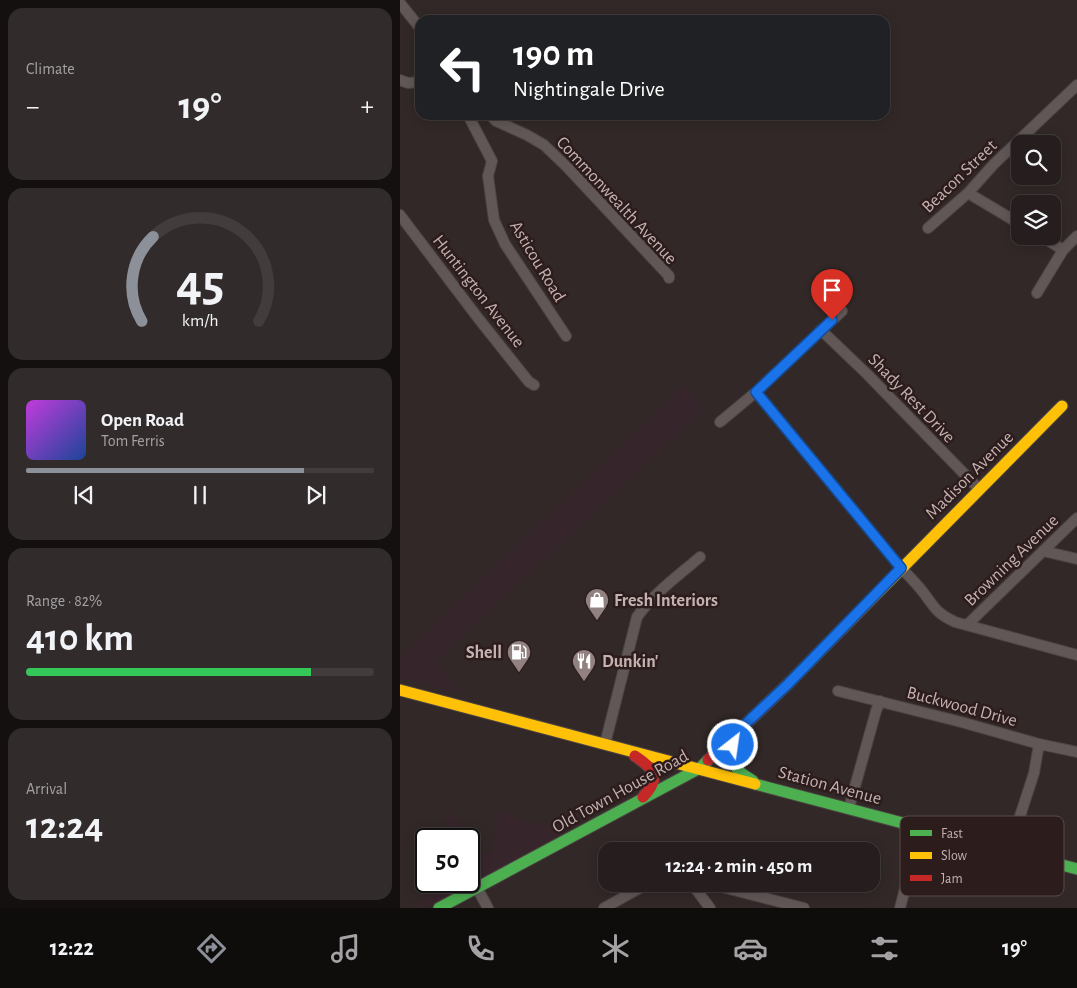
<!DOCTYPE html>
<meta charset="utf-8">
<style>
body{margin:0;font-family:"Alegreya Sans",sans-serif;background:#322b2b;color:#f1f3f6;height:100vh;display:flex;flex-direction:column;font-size:19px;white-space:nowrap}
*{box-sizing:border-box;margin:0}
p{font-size:16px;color:#a4a2a4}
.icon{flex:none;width:28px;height:28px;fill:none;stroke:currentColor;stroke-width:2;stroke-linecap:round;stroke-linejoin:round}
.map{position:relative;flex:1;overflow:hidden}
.side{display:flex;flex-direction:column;gap:8px;padding:8px;background:#151010;width:400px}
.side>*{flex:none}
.top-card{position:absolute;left:15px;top:15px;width:475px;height:105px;border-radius:15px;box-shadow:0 2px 12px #0003,0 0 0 1px #423c3c;background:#202124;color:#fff;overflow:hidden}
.fabs{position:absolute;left:611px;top:135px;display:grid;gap:10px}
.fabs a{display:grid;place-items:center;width:50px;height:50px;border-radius:10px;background:#261e1e;box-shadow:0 2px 12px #0003,0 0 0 1px #423c3c;font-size:25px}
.speed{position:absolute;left:15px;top:828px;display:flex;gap:10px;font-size:25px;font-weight:700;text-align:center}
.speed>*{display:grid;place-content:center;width:65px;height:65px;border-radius:50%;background:#261e1e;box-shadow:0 2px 12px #0003,0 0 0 1px #423c3c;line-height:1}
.speed .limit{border:2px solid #111;border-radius:8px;background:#fff;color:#111}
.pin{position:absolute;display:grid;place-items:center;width:42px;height:42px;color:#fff;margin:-51px -21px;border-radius:50% 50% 50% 0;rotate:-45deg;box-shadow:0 0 5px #0007}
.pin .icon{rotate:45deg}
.me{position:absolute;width:55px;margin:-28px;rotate:30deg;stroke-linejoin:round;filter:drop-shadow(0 0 4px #0008)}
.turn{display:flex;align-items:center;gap:18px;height:105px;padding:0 15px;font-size:22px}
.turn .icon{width:65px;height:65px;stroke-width:2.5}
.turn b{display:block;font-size:35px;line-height:42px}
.big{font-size:38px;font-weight:700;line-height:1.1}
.side .widget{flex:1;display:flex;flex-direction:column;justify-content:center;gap:8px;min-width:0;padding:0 18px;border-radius:15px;background:#322b2b}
.side .dial{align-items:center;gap:0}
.dial svg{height:130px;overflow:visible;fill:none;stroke:#423c3c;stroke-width:7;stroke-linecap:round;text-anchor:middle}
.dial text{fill:#f1f3f6;stroke:none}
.song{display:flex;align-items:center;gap:15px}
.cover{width:60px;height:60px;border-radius:8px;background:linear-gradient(135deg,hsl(290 70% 55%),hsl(220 70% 35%))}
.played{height:5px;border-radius:2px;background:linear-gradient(90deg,#8c9099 80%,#423c3c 80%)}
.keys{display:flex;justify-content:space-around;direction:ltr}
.heat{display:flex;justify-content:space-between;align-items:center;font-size:28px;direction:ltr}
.charge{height:8px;border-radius:4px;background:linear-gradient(90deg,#34c759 82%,#423c3c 0)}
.trip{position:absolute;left:198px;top:842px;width:282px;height:50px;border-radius:15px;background:#261e1e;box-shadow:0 2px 12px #0003,0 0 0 1px #423c3c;font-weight:700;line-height:50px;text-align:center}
.dock{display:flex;height:80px;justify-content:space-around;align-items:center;background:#0f0c0c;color:#a4a2a4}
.dock .icon{width:35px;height:35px}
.dock .on{color:#8c9099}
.dock b{font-size:22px;color:#f1f3f6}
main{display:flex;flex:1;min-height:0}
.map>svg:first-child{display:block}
.green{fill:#37252c}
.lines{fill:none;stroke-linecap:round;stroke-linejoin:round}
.street-casing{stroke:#4c4343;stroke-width:12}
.fast-casing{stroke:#4c4343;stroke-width:13}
.slow-casing{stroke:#4c4343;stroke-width:13}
.jam-casing{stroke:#4c4343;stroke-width:13}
.street{stroke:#615757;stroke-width:10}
.fast{stroke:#4caf50;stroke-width:11}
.slow{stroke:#ffc107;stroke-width:11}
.jam{stroke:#c62828;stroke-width:11}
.route-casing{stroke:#114b97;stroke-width:12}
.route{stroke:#1a73e8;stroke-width:9}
.labels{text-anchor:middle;stroke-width:5;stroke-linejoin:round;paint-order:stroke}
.street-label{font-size:18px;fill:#c4b2b1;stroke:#2d1c1c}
.poi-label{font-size:18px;font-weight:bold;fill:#c4b2b1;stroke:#2d1c1c;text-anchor:start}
.key{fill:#2d1c1c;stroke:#5a4949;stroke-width:1}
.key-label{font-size:14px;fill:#c4b2b1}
</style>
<main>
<section class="side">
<div class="widget"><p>Climate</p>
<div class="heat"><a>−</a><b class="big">19°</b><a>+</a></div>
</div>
<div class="widget dial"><svg viewBox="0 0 100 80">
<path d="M14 69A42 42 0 1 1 86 69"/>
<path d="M14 69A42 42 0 0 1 21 17" stroke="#8c9099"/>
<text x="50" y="56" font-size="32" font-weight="700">45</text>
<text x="50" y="72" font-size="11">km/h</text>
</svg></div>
<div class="widget">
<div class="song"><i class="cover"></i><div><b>Open Road</b><p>Tom Ferris</p></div></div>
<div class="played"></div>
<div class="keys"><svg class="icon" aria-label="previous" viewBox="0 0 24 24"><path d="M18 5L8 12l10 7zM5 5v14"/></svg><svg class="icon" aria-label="pause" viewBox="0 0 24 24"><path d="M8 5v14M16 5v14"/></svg><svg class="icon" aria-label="next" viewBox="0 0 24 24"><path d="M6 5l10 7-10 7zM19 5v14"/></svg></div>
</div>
<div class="widget"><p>Range · 82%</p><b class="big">410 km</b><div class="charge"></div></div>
<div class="widget"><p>Arrival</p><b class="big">12:24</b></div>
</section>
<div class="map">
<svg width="677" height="908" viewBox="0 0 677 908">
<rect width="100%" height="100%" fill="#322828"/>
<path class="green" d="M284,386l20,23 -267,251 24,34 -61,-17v-20z
M100,811l13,4v2l47,13 2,2 -1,4 -47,26 -2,-1 -2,3 -34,17 -7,-1v-17l10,-6 3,-5 7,2z
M50,812l4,2v6l6,2 -4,16 1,1h-13l-2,-5 5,-20z
M41,881h10c5,11 -4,15 -12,21l-3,-1v3l-9,4h-10l1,-4 6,-5 8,-15 9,3z"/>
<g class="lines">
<g class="street-casing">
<path id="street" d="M0,3l20,25
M0,80l8,3 12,-1
M68,115l24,46 -4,15 6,44 11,24 61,92
M90,115l6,6 31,14 17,10 23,22 102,109v2
M568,193l52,31
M0,215l78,103 51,64 5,3
M528,228l40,-35 26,-29 83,-79
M641,236l22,14
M637,293l26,-43 14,-14
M421,330l46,44 112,115
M356,392l145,176c8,8 16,16 22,24 12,16 13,21 32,30l122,33
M320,422l36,-30 86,-81
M643,551l34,8
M567,625l110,-107
M438,691l123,31 78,22 38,8
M205,744l32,-127c17,-24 41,-41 63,-60
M449,808l27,-97 4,-10
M609,850l25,-77 5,-29
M292,884l18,24
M310,884l94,24
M77,888l11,20
M204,908l43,-24
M500,908l21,-81"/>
</g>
<g class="fast-casing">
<path id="fast" d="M338,732c-4,12 -9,29 1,39 4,4 10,7 14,10
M355,784l322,85
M39,908l261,-140 8,-8"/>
</g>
<g class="slow-casing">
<path id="slow" d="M443,628l219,-222
M0,690l355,94"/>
</g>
<g class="jam-casing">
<path id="jam" d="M235,756c20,13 26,22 8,41
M308,760l80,-76 55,-56"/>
</g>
<use href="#street" class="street"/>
<use href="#fast" class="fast"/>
<use href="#slow" class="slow"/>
<use href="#jam" class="jam"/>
</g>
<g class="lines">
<g class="route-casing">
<path id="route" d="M333,745l6,-15 49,-46 113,-116 -145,-176 76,-72"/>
</g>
<use href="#route" class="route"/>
</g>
<defs>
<g id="shop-pin" transform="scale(1.25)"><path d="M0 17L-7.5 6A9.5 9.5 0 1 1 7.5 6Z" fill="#918281" stroke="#2d1c1c"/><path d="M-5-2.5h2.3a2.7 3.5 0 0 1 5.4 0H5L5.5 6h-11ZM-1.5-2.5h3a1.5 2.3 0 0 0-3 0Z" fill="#fff"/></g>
<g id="fuel-pin" transform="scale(1.25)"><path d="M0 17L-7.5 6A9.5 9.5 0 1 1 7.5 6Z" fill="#918281" stroke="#2d1c1c"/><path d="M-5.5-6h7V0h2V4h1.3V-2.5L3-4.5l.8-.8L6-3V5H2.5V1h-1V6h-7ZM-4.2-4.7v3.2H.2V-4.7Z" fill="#fff"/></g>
<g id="restaurant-pin" transform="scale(1.25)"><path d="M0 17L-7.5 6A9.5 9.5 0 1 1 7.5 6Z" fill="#918281" stroke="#2d1c1c"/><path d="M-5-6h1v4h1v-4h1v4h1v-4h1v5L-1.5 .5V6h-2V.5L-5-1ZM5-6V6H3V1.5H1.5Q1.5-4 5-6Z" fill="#fff"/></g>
</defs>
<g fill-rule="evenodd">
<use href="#shop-pin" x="197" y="600"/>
<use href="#fuel-pin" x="119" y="652"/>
<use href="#restaurant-pin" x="184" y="661"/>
</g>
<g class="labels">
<g class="street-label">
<text transform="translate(559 176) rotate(-44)" y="6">Beacon Street</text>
<text transform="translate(217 200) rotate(47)" y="6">Commonwealth Avenue</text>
<text transform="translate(138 261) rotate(59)" y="6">Asticou Road</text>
<text transform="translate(79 291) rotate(52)" y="6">Huntington Avenue</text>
<text transform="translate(512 398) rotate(46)" y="6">Shady Rest Drive</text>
<text transform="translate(569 475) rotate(-45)" y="6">Madison Avenue</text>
<text transform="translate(611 560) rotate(-44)" y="6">Browning Avenue</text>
<text transform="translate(562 706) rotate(15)" y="6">Buckwood Drive</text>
<text transform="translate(430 785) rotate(15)" y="6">Station Avenue</text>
<text transform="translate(220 791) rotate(-29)" y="6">Old Town House Road</text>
</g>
<g class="poi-label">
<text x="214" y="606">Fresh Interiors</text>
<text x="102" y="658" text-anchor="end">Shell</text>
<text x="202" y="667">Dunkin'</text>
</g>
</g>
<rect x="500" y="816" width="164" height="80" rx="8" class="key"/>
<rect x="510" y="830" width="22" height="6" fill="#4caf50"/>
<rect x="510" y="852" width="22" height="7" fill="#ffc107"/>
<rect x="510" y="875" width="22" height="6" fill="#c62828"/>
<g class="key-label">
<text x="541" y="838">Fast</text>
<text x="541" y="860">Slow</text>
<text x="541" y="883">Jam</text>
</g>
</svg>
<div class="fabs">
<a><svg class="icon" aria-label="search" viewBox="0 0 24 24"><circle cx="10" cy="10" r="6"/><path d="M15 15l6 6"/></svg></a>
<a><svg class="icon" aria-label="layers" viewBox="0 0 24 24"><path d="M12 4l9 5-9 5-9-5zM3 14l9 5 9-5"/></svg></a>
</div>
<div class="speed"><div class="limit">50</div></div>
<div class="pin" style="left:432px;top:320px;background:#d93025"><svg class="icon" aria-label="arrive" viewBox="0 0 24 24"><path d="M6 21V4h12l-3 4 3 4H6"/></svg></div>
<svg class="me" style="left:333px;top:745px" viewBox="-20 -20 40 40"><circle r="17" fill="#1a73e8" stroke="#fff" stroke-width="3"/><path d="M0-11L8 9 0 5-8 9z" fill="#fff"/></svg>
<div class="trip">12:24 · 2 min · 450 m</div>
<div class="top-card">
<div class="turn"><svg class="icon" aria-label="left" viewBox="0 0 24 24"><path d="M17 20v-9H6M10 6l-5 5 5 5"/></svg><div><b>190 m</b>Nightingale Drive</div></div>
</div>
</div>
</main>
<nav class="dock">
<b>12:22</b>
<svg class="icon on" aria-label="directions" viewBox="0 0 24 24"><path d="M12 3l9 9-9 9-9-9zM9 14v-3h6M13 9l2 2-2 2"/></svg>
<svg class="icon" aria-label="music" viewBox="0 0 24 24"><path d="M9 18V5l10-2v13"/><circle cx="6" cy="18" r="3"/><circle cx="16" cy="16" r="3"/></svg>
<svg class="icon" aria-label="phone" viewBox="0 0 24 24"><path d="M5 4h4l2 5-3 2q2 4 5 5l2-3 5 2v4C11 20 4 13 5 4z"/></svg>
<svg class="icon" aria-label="climate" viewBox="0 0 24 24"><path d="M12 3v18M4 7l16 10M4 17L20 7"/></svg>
<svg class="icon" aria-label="car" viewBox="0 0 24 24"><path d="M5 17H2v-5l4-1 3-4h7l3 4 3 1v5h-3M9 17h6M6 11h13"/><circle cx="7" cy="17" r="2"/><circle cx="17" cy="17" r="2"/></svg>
<svg class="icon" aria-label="filters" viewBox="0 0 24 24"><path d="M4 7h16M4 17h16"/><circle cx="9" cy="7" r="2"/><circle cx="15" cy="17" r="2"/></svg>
<b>19°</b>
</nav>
